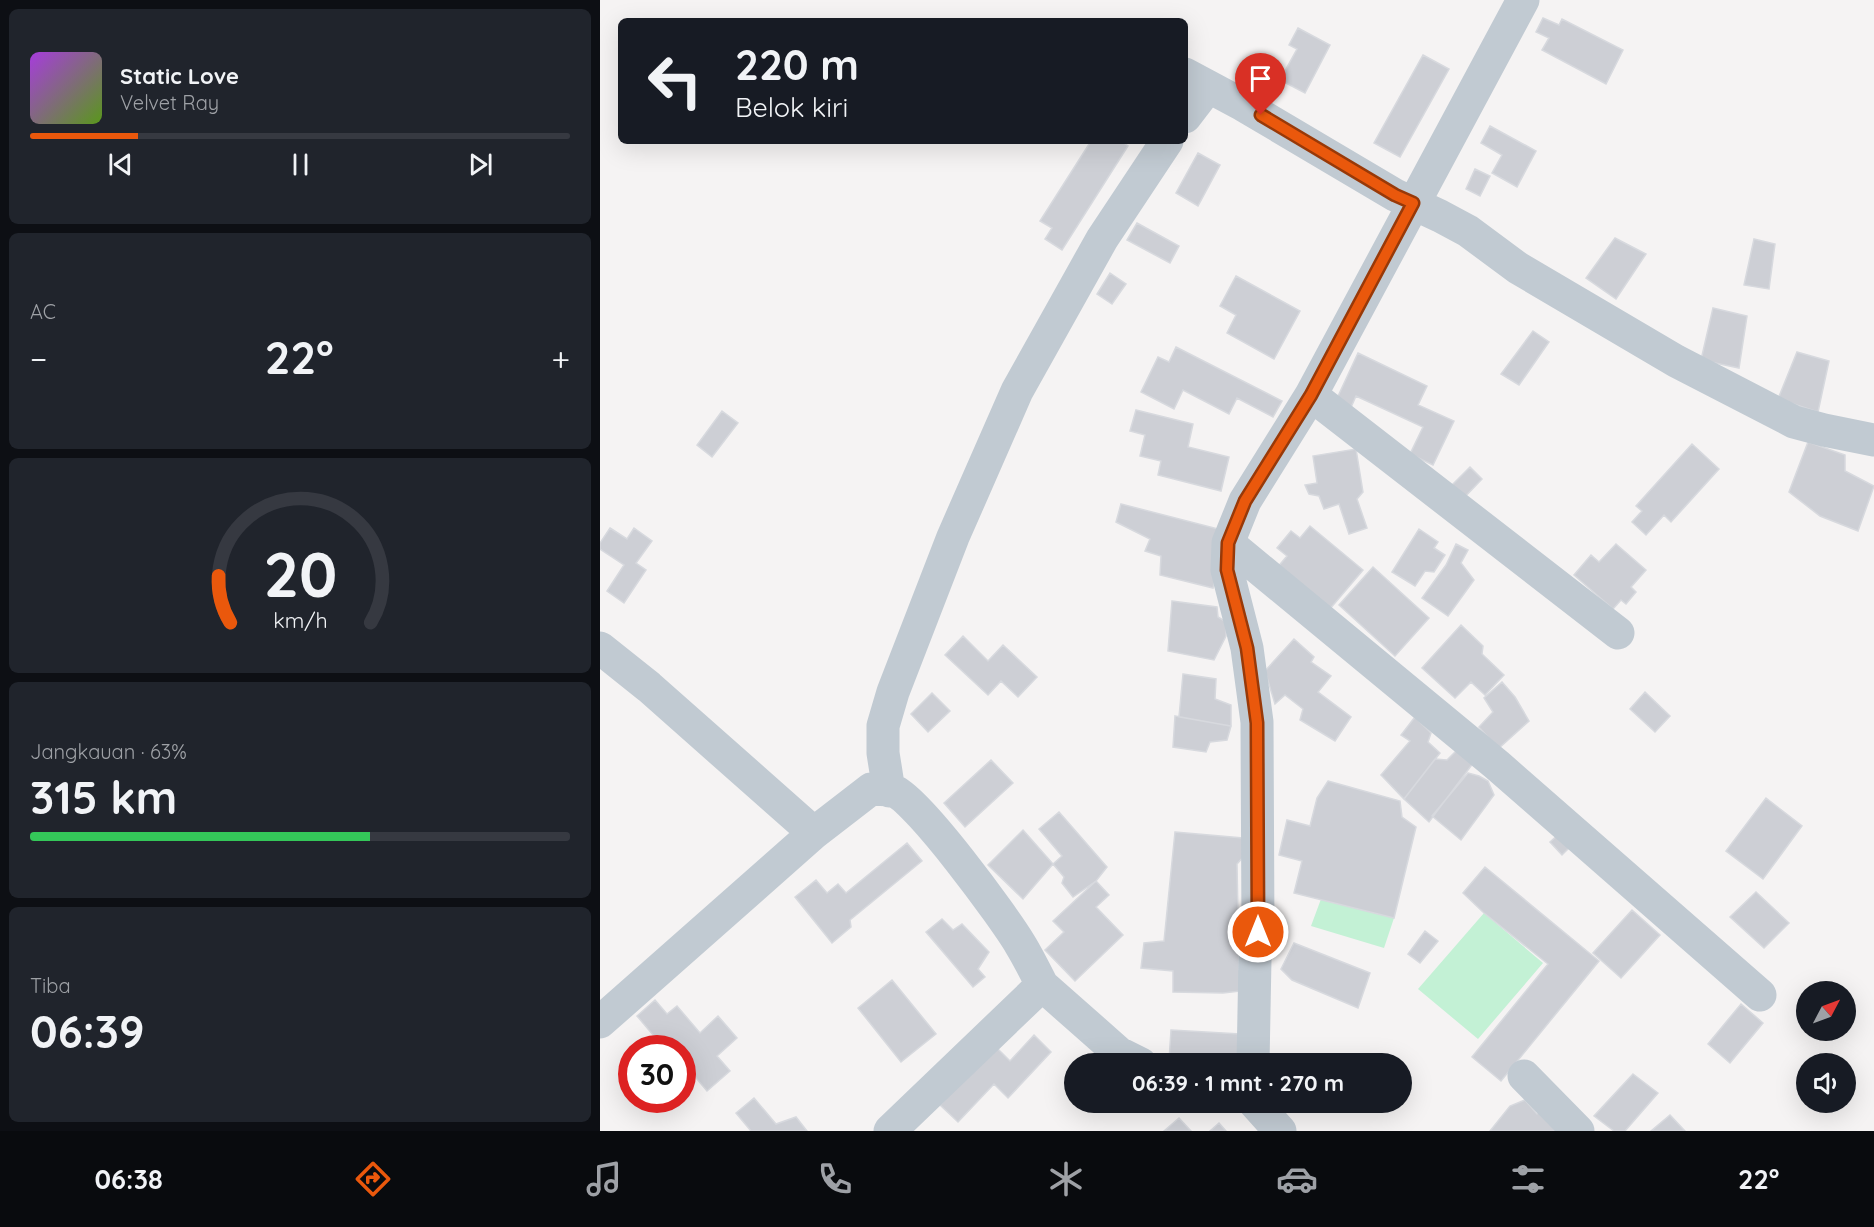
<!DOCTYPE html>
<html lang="id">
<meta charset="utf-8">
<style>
body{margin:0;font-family:Quicksand,sans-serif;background:#20242c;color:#f1f3f6;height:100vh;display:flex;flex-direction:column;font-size:22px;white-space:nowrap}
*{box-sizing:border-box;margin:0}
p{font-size:20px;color:#9ea1a6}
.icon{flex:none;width:33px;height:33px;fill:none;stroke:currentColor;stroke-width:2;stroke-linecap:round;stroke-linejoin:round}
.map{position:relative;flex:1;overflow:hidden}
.drawer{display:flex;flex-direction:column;gap:9px;padding:9px;background:#0d0f14;width:600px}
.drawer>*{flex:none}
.banner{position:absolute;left:18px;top:18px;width:570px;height:126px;border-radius:9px;box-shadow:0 6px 24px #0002;background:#171b24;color:#f1f3f6;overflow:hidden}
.needle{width:39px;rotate:49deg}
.fabs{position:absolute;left:1196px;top:981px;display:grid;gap:12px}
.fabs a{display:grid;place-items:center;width:60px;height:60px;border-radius:50%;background:#171b24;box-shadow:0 6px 24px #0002;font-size:30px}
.speed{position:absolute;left:18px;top:1035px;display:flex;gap:12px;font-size:30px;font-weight:700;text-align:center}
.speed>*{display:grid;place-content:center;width:78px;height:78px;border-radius:50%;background:#171b24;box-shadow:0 6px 24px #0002;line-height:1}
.speed .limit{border:9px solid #d22;background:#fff;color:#111}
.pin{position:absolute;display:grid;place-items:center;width:51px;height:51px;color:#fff;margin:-62px -26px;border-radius:50% 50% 50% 0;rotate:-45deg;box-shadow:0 0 6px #0007}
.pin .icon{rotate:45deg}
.me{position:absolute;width:66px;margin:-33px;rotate:0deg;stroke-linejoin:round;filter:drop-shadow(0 0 4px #0008)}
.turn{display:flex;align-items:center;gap:21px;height:126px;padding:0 18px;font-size:27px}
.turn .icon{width:78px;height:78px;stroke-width:2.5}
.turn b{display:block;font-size:42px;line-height:51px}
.big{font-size:45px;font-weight:800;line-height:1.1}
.drawer .card{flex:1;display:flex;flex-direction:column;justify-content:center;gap:9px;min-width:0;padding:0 21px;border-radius:9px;background:#20242c}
.drawer .dial{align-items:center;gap:0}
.dial svg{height:156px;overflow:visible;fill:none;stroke:#363941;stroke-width:7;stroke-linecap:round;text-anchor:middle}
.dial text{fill:#f1f3f6;stroke:none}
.song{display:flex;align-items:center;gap:18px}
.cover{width:72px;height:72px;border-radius:9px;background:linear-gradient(135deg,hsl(280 70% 55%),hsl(90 70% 35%))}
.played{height:6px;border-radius:3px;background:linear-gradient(90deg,#ea580c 20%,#363941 20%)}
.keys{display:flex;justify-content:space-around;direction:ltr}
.heat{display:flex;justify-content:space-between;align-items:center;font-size:33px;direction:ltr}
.charge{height:9px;border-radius:4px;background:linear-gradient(90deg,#34c759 63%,#363941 0)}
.trip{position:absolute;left:464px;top:1053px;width:348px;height:60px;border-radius:30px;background:#171b24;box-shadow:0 6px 24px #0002;font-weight:800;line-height:60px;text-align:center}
.tabs{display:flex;height:96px;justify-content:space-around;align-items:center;background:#090b0e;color:#9ea1a6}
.tabs .icon{width:42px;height:42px}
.tabs .current{color:#ea580c}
.tabs b{font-size:27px;color:#f1f3f6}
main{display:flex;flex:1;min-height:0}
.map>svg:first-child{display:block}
.green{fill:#c3f1d5}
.building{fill:#cdcfd5;stroke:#d7d9de;stroke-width:1.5}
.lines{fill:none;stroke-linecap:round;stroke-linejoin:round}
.minor{stroke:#c1cad2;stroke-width:33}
.route-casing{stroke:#983908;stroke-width:15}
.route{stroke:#ea580c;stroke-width:10}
</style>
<main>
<section class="drawer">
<div class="card">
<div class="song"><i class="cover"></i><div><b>Static Love</b><p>Velvet Ray</p></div></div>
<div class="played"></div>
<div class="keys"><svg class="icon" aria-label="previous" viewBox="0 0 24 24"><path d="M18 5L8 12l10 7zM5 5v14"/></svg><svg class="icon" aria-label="pause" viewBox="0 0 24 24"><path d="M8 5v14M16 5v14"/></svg><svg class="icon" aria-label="next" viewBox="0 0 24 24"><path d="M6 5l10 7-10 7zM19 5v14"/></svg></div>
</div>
<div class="card"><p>AC</p>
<div class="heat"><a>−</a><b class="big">22°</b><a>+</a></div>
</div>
<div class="card dial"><svg viewBox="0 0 100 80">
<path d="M14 69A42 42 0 1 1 86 69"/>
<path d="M14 69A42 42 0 0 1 8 45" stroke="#ea580c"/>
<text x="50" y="56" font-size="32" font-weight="700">20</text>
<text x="50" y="72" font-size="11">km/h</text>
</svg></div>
<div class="card"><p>Jangkauan · 63%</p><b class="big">315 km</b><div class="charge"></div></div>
<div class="card"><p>Tiba</p><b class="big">06:39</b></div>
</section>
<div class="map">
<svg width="1274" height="1131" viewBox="0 0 1274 1131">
<rect width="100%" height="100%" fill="#f5f3f3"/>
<path class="green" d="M721,899l73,19 -10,30 -73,-22z
M884,913l59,50 -65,76 -60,-50z"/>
<path class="building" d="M943,18l16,7 3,-6 61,31 -17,34 -64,-34 7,-12 -13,-6z
M698,28l32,17 -25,48 -25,-13 17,-31 -8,-4z
M823,55l26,14 -49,88 -26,-14z
M890,126l46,25 -19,36 -25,-14 10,-18 -21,-12z
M491,141h30l7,5 -66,104 -17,-11 7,-11 -12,-7z
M598,153l22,12 -22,41 -22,-13z
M875,169l15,7 -10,20 -14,-7z
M537,223l42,23 -9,17 -43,-23z
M1015,238l31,16 -30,45 -30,-21z
M1154,239l21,5 -6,45 -25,-4z
M510,273l16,11 -14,20 -15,-10z
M636,276l64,35 -26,48 -47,-26 9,-18 -16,-9z
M1113,308l34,8 -8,52 -38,-8z
M933,331l16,11 -30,43 -18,-11z
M576,347l106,54 -9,16 -36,-19 -8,16 -46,-24 -9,19 -33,-17 17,-35 11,5z
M1197,352l32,9 -11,51 -40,-13z
M758,353l69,33 -9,19 36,16 -21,44 -23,-11 13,-27 -67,-31 -7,16 -15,-7z
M536,410l57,14 -5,23 41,10 -8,34 -63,-16 3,-14 -21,-5 5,-21 -15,-4z
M122,411l16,12 -26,34 -15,-12z
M1208,442l37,13v16l29,15 -16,45 -38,-15 -31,-24z
M1092,444l27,25 -48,53 -7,-7 -18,20 -14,-13 10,-11 -6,-5z
M756,449l7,43 -6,7 10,29 -18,6 -10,-30 -15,5 -5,-13 -10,-2 -4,-9 12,-2 -4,-27z
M870,467l12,12 -22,23 -13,-12z
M521,504l105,27 -13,57 -53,-13 1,-19 -16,-5 5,-12 -34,-17z
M710,526l53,44 -34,40 -52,-42 10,-12 -10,-8 14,-17 9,7z
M10,528l17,11 7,-11 18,13 -16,22 10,7 -22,33 -17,-12 17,-26 -24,-16v-6z
M819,529l19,13 -4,6 11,7 -11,17 -9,-1 -10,15 -23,-14z
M856,544l12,6 -7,13 13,17 -26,36 -26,-18 24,-33z
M1016,544l30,26 -15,17 5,5 -10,12 -5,-4 -8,9 -39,-34 17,-20 8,7z
M773,567l56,51 -34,38 -56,-51z
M572,601l45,6 1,10 8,5v14l-12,24 -46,-9z
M861,625l22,21 -1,8 22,21 -19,20 -14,-13 -16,16 -33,-30z
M363,636l25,25 15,-16 34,32 -19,20 -17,-16 -13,14 -43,-40z
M694,639l20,18 -3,5 20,14 -13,16 33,25 -16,24 -35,-21 3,-11 -18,-14 -10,9 -10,-33z
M583,674l33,5 -1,20 16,6v21l-52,-9z
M902,682l13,15 14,24 -31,28 -19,-22 14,-15 -9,-14z
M1045,692l25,24 -15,16 -25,-23z
M332,693l18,18 -22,21 -17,-18z
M575,716l56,10 -4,14 -17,2 -4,10 -33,-5z
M815,717l16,16 -3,9 12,11 -36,46 -23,-24 29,-34 -9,-6z
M858,749l16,13 -45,60 -25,-23 31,-40 12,1z
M391,760l22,23 -48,44 -21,-24z
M868,773l11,3 9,5 6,14 -33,45 -29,-24z
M728,781l72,20 2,16 14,10 -22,91 -100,-25 8,-32 -23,-6 8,-35 23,6 7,-28z
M1166,798l36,28 -39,53 -37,-28z
M459,812l48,55 -11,14 -23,16 -11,-14 2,-6 -11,-13 9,-8 -23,-27z
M423,830l30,34 -30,35 -35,-34z
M575,832l68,6 2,17 -8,9 2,105 11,21 -27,3 -50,-1v-21l-32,-3 3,-25 20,-2z
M961,832l12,12 -11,11 -12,-13z
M307,843l15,18 -72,59 1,7 -19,16 -37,-46 21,-17 11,13 11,-9 8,9z
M885,867l114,94 -98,120 -29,-24 76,-93 -64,-51 -21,-20z
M496,881l13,14 -13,12 27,28 -48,46 -30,-31 19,-18 -11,-11z
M1156,892l33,31 -25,25 -34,-31z
M1032,910l28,25 -39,43 -28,-25z
M342,919l11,11 9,-6 27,28 -11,17 7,8 -12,10 -47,-55z
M825,931l13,10 -18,22 -12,-9z
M694,943l76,30 -12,35 -66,-28 -11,-11z
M292,980l44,54 -35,28 -43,-54z
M55,1000l12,14 10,-8 23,27 18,-17 19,22 -20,18 13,15 -23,20 -21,-25 -4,4v-22h-36l8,-12 -17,-20z
M1141,1004l22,19 -33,40 -22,-19z
M571,1030l69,4 -1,30 -70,-3z
M434,1035l17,17 -43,46 -14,-14 -36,38 -18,-17 55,-59 15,15z
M1033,1074l25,19 -33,38h-11l-20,-15z
M154,1098l22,26 20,-7 11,14h-56l-15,-18z
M925,1100l12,14 8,-8 13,25h-68l20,-25z
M1070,1115l15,16h-34z
M579,1118l12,13h-27z
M619,1123l7,8h-16z"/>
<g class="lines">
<path class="minor" d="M585,74l58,31 152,90 45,21 28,15 50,37 158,93 118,61 30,8 50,10
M585,117l23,-30
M711,395l307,238
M628,543l269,222 263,230
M0,648l49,39 165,146
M289,791l-6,-38v-27l10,-34 60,-155 64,-146 85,-152 65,-98
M0,1022l214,-189 57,-44c7,1 17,0 23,2 24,9 110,126 126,153 8,13 15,27 22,41
M653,1064l2,-105 3,-27 -1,-210 -10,-74 -20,-78 1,-27 17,-42 66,-106 212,-395
M924,1076l54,55
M654,1102l26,29
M290,1131l152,-146 77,68 22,11"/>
</g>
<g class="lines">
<g class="route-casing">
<path id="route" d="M658,932l-1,-209 -10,-75 -20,-78 1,-27 17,-42 66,-106 102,-192 -18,-8 -134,-80"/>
</g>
<use href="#route" class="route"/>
</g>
</svg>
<div class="fabs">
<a><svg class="needle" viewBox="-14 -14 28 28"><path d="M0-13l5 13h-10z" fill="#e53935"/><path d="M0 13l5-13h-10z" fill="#9ea1a6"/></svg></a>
<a><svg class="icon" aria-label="sound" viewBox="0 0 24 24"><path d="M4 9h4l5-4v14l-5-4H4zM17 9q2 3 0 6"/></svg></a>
</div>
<div class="speed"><div class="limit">30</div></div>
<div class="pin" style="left:661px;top:115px;background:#d93025"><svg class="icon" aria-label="arrive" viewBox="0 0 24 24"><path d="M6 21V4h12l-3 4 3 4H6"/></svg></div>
<svg class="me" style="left:658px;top:932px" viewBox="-20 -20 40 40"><circle r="17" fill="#ea580c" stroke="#fff" stroke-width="3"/><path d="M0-11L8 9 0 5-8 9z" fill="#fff"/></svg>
<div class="trip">06:39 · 1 mnt · 270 m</div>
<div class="banner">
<div class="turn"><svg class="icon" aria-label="left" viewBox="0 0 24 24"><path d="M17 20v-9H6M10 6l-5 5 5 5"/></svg><div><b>220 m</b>Belok kiri</div></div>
</div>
</div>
</main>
<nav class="tabs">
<b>06:38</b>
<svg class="icon current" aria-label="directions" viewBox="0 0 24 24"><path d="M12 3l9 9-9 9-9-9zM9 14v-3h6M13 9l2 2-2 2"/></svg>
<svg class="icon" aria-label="music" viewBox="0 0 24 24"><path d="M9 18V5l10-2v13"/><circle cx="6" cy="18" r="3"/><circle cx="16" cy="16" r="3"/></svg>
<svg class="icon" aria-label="phone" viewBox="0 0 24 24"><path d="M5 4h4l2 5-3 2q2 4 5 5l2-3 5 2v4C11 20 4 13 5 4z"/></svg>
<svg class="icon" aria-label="climate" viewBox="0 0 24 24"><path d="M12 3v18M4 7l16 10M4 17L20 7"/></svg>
<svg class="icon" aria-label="car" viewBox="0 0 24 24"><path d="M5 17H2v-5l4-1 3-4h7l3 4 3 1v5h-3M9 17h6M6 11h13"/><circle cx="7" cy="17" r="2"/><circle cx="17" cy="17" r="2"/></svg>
<svg class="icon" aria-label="filters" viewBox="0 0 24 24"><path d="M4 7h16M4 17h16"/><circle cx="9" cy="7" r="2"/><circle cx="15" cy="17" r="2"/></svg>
<b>22°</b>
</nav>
